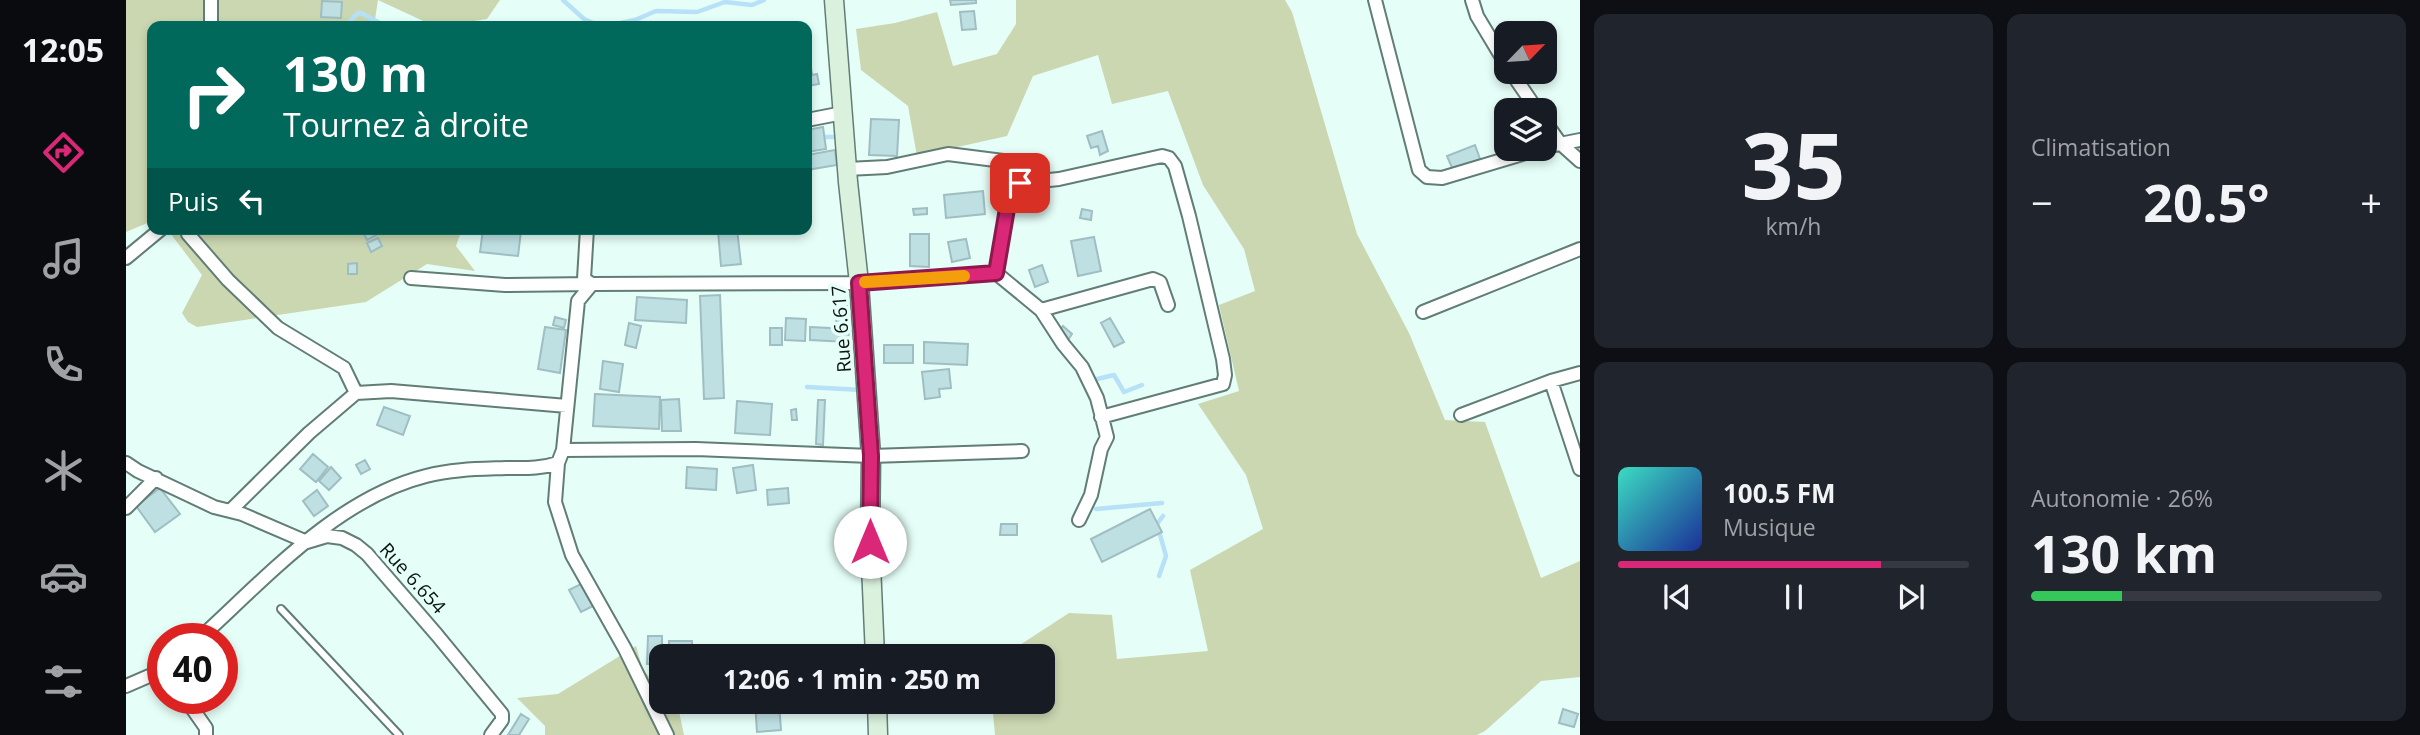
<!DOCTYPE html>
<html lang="fr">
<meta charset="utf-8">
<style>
body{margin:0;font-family:"Open Sans",sans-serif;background:#20242c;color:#f1f3f6;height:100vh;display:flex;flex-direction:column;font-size:26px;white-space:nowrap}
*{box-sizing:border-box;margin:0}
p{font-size:23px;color:#9ea1a6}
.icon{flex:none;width:38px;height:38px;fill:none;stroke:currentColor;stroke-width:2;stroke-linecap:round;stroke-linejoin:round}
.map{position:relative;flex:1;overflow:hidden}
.side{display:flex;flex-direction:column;gap:14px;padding:14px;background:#0d0f14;width:840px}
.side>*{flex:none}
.hud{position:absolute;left:21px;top:21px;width:665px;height:214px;border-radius:14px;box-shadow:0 4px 10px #0003;background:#00695c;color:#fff;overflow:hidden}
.needle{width:46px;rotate:65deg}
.controls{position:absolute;left:1368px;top:21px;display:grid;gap:14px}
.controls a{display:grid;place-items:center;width:63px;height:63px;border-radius:14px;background:#171b24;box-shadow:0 4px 10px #0003;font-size:35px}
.speed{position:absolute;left:21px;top:623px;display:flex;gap:14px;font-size:35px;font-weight:700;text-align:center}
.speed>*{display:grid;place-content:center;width:91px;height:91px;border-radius:50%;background:#171b24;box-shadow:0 4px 10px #0003;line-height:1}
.speed .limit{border:10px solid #d22;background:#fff;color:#111}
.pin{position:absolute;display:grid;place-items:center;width:60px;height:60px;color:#fff;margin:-30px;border-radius:14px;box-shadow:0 4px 10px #0006}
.me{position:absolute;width:77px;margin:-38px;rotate:0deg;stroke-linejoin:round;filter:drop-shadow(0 0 5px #0008)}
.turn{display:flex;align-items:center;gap:24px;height:147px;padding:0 21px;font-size:32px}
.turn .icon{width:91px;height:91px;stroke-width:2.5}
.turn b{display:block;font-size:49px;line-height:60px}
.then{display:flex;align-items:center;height:66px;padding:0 21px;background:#0003;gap:14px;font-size:26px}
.big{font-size:52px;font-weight:700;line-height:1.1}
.side .widget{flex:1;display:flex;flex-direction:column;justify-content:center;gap:10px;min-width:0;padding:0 24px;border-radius:14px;background:#20242c}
.side .dial{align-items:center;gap:0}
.dial b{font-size:91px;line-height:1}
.song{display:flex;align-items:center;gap:21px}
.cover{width:84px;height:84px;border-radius:10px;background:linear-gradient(135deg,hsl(170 70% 55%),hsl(230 70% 35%))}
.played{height:7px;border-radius:4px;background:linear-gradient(90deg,#db2777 75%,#363941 75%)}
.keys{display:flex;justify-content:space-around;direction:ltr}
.heat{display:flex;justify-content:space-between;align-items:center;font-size:38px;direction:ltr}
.charge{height:10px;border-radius:5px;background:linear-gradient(90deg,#34c759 26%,#363941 0)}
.side .tiles{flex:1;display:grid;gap:14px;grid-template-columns:repeat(2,1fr)}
.trip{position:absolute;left:523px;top:644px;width:406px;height:70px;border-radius:14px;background:#171b24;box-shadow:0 4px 10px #0003;font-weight:700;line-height:70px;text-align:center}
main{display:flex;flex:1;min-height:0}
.tabs{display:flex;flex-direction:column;width:126px;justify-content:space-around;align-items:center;background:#090b0e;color:#9ea1a6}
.tabs .icon{width:49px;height:49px}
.tabs .current{color:#db2777}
.tabs b{font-size:32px;color:#f1f3f6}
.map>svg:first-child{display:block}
.green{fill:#cbd7b1}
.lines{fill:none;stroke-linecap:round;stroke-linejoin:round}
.stream{stroke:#b7e1f7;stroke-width:4.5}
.building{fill:#bfe0e3;stroke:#9fbec2;stroke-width:2}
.lane-casing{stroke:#617d75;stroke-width:10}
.street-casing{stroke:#617d75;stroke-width:16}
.secondary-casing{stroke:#617d75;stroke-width:21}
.lane{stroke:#fff;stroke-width:6}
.street{stroke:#fff;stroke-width:12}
.secondary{stroke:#daf1de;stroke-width:18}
.route-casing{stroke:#8e194d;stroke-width:18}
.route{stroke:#db2777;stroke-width:12}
.slow{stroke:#f59e0b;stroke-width:12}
.labels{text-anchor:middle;stroke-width:7;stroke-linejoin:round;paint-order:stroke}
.street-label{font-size:19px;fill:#0a1512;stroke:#e5fef7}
</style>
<main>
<nav class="tabs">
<b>12:05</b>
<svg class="icon current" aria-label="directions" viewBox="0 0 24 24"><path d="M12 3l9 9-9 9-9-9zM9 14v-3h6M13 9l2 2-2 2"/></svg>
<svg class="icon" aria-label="music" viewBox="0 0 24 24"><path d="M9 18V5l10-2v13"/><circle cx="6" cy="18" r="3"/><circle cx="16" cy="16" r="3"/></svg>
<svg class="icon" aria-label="phone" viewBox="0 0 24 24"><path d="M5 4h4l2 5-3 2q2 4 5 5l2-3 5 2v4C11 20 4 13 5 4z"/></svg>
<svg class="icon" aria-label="climate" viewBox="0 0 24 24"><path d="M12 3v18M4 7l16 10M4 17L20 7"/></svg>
<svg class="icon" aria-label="car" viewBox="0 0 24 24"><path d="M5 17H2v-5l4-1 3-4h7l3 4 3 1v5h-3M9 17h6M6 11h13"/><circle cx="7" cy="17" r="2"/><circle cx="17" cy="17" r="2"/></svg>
<svg class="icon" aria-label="filters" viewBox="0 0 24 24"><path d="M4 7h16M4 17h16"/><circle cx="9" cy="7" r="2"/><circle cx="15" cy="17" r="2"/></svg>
</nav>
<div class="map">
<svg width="1454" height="735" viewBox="0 0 1454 735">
<rect width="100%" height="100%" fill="#e5fef7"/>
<path class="green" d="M0,0h374l-13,19 -45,7h-8l-56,-26 -4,26h-222v195l-26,11z
M890,0h269l7,12 65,222 52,99 36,87 40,2 56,156 39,-17v116l-39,4 -56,50 -8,4h-482l-3,-33h51v-46h-40l66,-43 43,2 5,44 91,-8 -18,-81 73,-41 -17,-54 -48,-71 41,-13 -20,-86 36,-14 -11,-42 -41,-64 -35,-94 -56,13 -14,-49 -65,21 -26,60 -90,20 -9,-50 -47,-36 -5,-41 39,-6 42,-11 16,54 44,-12 19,-30z
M41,229h295l-6,17 19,25 -48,-7 -61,38 -169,25 -9,-5 -6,-9 20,-38z
M510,646l7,24 15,16h3l1,16h15l7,33h-139v-9l-28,-28 41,-4z"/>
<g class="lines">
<path class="stream" d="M437,0l21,19 16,7
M219,26l13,-13h3l24,13
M480,26l29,-6 21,-9 41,1 28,-10 27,3 12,-5
M696,137h19
M963,381l25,-6 10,17 18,-7
M681,387l55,3
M970,509l66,-6
M1033,576l7,-20 -9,-32 6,-8"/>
</g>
<path class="building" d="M824,0h26v3l-25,2z
M196,1l20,1 -1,16 -20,-1z
M848,11l2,18 -14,1 -2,-18z
M684,61l2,14 5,-1 2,10 -12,2v-24z
M745,119l28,1 -2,36 -28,-1z
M697,127l3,22 -19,3v-22z
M976,131l6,20 -8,4 -2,-9 -7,2 -4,-12z
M1349,145l5,14 -27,11 -6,-14z
M709,150l2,15 -30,5v-15z
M857,191l2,23 -39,4 -2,-23z
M801,208v6l-13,1 -1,-6z
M956,209l10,2 -1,9 -11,-2z
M243,229h4l3,6 -9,5 -4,-8z
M357,229l38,2 -3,25 -38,-4z
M611,229l4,35 -20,2 -3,-35z
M784,234h19v33l-19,-1z
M968,237l7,34 -23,5 -7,-35z
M252,238l4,8 -11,6 -4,-9z
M840,239l4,19 -18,4 -4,-20z
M231,263v11h-9v-10z
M916,265l6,17 -13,5 -6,-17z
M594,295l4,103 -20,1 -4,-103z
M511,297l50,3 -1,23 -51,-3z
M711,305l10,1 -1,20h-10z
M429,317l11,3 -2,8 -11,-3z
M660,318l20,1 -1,22 -20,-1z
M984,318l14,24 -10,5 -13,-24z
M503,323l12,3 -5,22 -11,-3z
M937,326l9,8 -4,6 -10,-8z
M419,327l21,3 -6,43 -22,-4z
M684,327l39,2 -1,13 -38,-2z
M644,328h12v17h-12z
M798,342l44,2 -1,21 -43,-2z
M758,345h29v18h-29z
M477,361l20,3 -4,28 -19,-3z
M823,369l2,19 -12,1 1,8 -15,2 -3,-27z
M469,394l65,3 -1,32 -66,-3z
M553,399l2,32h-19l-1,-31z
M692,400h7l-2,45 -7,-1z
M611,401l35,3 -2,31 -35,-2z
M258,407l26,9 -7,19 -26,-10z
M670,409l1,11h-5l-1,-10z
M187,454l15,13 -12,15 -16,-13z
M239,460l5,9 -9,5 -5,-9z
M627,465l3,25 -19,3 -4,-25z
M205,467l10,11 -12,12 -10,-9z
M561,467l30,2 -1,21 -30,-2z
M34,488l20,26 -25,18 -19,-26z
M662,488l1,15 -21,2 -1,-15z
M191,490l11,16 -14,10 -11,-15z
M1024,509l12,23 -60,30 -11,-23z
M875,524h16v11h-17z
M455,584l12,22 -12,6 -12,-22z
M522,636h14v28h-15z
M543,641h23v15h-23z
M629,702h24l2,28 -24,2z
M1437,709l15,5 -4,13 -15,-4z
M395,714l8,5 -10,16h-11z"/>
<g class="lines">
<g class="lane-casing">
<path id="lane" d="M155,609l118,126"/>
</g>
<g class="street-casing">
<path id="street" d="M85,0v26
M1249,0l44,170 8,7 15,1 97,-29
M1346,0l5,16 30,50
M1385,72l26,38
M681,120l36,-7
M1419,122l15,21 20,18
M1419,147l35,-7
M721,169l40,-2 61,-13 63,8 9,21 39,-4 103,-23 7,2 6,8 14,50 34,143 2,16 -2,9 -122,33
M61,229l1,5 40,46 50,48 66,40 12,25
M461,229l-3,50 8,5
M0,258l35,-29
M870,273l13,-76 11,-14
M285,278l94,7 87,-1
M915,310l112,-31 7,3 8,23
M1297,312l157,-63
M1425,381l29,88
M1335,415l90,-34 29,-8
M437,450l133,-1 175,7 151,-5
M0,463l12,8 76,36 28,7 65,28 20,-6 15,2 14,7 11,9 70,81 65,79v6l-11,15
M432,463l-3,39 17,53 53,94 42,86
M0,508l30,-30
M104,511l79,-78 47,-40 35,-2 176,15
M73,639c66,-60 138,-141 227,-163 26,-7 54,-7 80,-8 19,0 34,1 52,-5l5,-13 15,-149 14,-17 267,-1 137,-10 45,37 22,34 19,23 15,31 10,39 -6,12 -10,46 -12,25
M0,686l37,-16
M59,698l21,30v7"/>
</g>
<g class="secondary-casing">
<path id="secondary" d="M708,0l14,182 11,101 12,173 -1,86 5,114
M751,702l1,33"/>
</g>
<use href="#lane" class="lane"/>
<use href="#street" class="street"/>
<use href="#secondary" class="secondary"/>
</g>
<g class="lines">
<g class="route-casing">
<path id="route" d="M744,542l1,-86 -12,-173 137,-10 13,-76 11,-14"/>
</g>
<use href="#route" class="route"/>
<path class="slow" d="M739,282l99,-6"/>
</g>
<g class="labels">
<g class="street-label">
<text transform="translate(715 329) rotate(-94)" y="7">Rue 6.617</text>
<text transform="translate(287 578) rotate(48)" y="7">Rue 6.654</text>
</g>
</g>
</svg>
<div class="controls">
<a><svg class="needle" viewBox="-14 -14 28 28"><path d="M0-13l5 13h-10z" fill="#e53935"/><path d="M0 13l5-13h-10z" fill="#9ea1a6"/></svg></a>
<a><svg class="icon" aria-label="layers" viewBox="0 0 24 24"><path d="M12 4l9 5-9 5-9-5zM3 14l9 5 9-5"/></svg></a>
</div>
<div class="speed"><div class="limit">40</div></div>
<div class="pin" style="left:894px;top:183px;background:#d93025"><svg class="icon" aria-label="arrive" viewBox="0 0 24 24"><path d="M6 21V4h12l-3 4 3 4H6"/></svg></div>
<svg class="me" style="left:744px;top:542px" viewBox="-20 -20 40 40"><circle r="19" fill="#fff"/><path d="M0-13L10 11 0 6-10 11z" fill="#db2777"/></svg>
<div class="trip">12:06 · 1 min · 250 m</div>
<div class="hud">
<div class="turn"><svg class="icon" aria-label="right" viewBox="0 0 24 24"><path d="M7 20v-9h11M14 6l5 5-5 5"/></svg><div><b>130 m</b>Tournez à droite</div></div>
<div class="then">Puis<svg class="icon" aria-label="left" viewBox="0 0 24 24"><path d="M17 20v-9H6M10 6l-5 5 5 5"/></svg></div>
</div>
</div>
<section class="side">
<div class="tiles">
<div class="widget dial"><b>35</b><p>km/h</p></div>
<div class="widget"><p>Climatisation</p>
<div class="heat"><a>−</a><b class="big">20.5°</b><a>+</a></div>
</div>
<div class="widget">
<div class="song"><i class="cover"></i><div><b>100.5 FM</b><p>Musique</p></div></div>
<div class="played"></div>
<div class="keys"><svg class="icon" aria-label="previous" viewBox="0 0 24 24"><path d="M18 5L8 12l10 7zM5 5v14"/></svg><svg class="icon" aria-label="pause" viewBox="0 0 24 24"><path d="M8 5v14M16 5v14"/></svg><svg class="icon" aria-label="next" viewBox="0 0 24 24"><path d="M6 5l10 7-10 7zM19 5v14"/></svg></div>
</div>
<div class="widget"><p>Autonomie · 26%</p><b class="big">130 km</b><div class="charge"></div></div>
</div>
</section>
</main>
